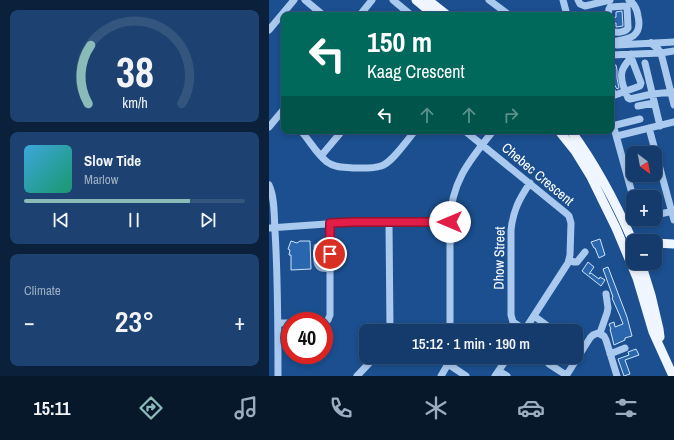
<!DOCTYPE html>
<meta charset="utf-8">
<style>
body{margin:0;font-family:"Archivo Narrow",sans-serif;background:#1d4271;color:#f1f3f6;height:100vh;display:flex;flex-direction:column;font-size:15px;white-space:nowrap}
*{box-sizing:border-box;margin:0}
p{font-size:13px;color:#9dadc1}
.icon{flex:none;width:22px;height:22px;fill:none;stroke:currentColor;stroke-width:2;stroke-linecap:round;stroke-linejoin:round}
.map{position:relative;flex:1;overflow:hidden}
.details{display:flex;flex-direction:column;gap:10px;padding:10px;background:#0b203b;width:269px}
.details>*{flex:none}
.top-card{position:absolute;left:12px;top:12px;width:333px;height:122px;border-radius:8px;box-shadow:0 2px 6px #0003,0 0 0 1px #33557e;background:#00695c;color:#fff;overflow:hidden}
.needle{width:26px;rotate:148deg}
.controls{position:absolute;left:357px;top:146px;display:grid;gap:8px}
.controls a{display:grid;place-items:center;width:36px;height:36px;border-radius:8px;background:#143b6b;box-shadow:0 2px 6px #0003,0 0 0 1px #33557e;font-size:20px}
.speed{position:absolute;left:12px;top:312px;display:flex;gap:8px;font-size:20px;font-weight:700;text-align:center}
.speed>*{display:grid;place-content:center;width:52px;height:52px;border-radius:50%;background:#143b6b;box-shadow:0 2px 6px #0003,0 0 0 1px #33557e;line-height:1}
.speed .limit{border:6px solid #d22;background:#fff;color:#111}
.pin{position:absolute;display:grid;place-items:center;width:34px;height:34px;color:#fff;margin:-17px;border:2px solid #fff;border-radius:50%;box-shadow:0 1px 4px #0007}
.me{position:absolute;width:44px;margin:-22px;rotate:270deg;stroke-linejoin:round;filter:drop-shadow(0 0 3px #0008)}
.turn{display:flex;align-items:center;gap:14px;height:84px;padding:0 20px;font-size:18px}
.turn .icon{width:52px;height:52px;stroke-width:2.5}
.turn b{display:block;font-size:28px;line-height:34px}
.lanes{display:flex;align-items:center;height:38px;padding:0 20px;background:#0003;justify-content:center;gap:20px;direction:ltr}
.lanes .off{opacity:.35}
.big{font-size:30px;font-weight:600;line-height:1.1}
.details .card{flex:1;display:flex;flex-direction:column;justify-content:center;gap:6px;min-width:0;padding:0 14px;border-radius:8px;background:#1d4271}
.details .dial{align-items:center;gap:0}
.dial svg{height:104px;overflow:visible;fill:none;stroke:#33557e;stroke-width:7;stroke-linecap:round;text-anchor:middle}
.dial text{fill:#f1f3f6;stroke:none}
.song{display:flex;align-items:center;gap:12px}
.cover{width:48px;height:48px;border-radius:6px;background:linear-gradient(135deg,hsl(200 70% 55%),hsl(160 70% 35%))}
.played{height:4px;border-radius:2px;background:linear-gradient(90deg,#8bbbb9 75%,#33557e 75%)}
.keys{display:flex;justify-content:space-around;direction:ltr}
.heat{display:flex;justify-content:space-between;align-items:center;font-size:22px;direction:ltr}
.trip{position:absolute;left:90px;top:324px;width:224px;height:40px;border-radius:8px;background:#143b6b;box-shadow:0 2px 6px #0003,0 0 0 1px #33557e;font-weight:600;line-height:40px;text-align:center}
.dock{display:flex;height:64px;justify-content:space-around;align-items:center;background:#08182b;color:#9dadc1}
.dock .icon{width:28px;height:28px}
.dock .active{color:#8bbbb9}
.dock b{font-size:18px;color:#f1f3f6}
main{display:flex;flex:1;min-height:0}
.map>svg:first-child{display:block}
.building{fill:#2a66ad;stroke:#cfe3fa}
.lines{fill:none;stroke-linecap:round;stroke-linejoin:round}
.minor{stroke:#a9c9ee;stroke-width:7}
.major{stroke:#f0f6ff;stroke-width:9}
.route-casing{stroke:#92132f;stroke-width:10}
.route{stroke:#e11d48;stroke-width:7}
.labels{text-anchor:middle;stroke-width:4;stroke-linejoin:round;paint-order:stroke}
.street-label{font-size:14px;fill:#fff;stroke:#1b4f8f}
</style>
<main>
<section class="details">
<div class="card dial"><svg viewBox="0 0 100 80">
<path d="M14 69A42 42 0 1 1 86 69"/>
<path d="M14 69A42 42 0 0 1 16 24" stroke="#8bbbb9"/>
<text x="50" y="56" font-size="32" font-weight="700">38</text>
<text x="50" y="72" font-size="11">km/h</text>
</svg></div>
<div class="card">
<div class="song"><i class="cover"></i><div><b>Slow Tide</b><p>Marlow</p></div></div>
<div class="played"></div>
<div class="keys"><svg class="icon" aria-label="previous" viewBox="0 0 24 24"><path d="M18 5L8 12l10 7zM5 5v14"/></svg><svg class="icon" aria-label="pause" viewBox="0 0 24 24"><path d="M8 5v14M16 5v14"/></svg><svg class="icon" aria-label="next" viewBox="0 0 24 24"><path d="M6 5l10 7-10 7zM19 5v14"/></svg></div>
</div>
<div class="card"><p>Climate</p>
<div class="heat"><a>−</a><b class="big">23°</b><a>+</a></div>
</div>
</section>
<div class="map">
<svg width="405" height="376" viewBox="0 0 405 376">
<rect width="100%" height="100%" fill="#1b4f8f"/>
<path class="building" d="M353,11l1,15 -7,1v-4l-5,1v-5l5,-2v-5z
M347,65l1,5v8l2,10 -2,1 -3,-5 -3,-1v-3l2,-1 -2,-6v-7z
M331,239l5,16 -6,3 -4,-10h-1l-3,-6z
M22,241l6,2 3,-2h10l1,28 -20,1v-15h-2l1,-5 -2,-1z
M319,262l6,5 -5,7 2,-1 8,6 1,-2 5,3 -4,6 -19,-15z
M339,267l19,50 5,19 -7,2v2l-11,5 -4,-16h1l-2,-5 5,-2 1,5 8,-3 -3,-8 -8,-18 1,-1 -10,-28z
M367,349l3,6 -14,5 5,14 -6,2 -6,-17 11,-4 -1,-3z"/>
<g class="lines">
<path class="minor" d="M36,0l18,15
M124,0l18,15
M220,0l20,15
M294,0l4,15
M309,0l2,4 5,2 25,-6
M91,15l12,-15
M339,15l1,-6 1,-2 17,-1 1,22c-3,5 -12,5 -17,3
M0,30l25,-30
M342,42c17,-3 32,-4 27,-26 -1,-7 -3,-12 -9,-16
M382,43l7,6 3,4 13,52
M348,45l57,-3
M362,54v3c-3,5 -8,9 -9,15 -2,7 3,20 6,26l2,1 22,-5 22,-2
M342,55l50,-2 13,-2
M376,63l15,63
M342,88l2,5 2,2 25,-9 1,-3 -10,-26
M369,106l16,-3
M0,127l15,-18
M380,128l25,92
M32,131c9,10 15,22 26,31 8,6 17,5 26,6 9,0 19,1 28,-2 11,-3 26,-26 34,-35
M196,131l102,83 2,2 2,7 -1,32 -2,8 -44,68
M348,136l57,-14
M52,156l21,-25
M0,185c6,13 5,31 6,46 3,48 3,96 3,145
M364,197l-19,-69 2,-3 24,-6
M386,215l19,-4
M120,222l1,109
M0,228l86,-6h95
M48,247c0,5 -2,17 3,20 2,2 7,1 10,2
M301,260l4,2h3l8,-10
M265,316l15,11
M9,323h12
M55,323l4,-3 2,-5v-92
M256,330l-12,-8 -2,-7v-85c2,-19 8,-31 19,-47
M181,331v-109c1,-40 19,-61 43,-91
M331,333l7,-20 1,-5 -2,-14
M341,354l15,-6
M179,364l18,12
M280,364l17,11
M230,371l8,5
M88,376l18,-19
M172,376l7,-12 2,-7
M226,376l13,-19
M297,376l24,-38 3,-3 5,-2 6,3 2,4 11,36"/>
<path class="major" d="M147,0l18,15
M159,0l19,15
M290,131l16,20 16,26 25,51 21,50 16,54 20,44
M302,131c25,34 45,72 62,111
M386,243l19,1
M372,263l10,32 8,34 1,8"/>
</g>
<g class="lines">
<g class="route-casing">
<path id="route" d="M61,254v-31l25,-1h95"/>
</g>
<use href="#route" class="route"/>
</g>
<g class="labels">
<g class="street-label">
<text transform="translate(269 174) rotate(40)" y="5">Chebec Crescent</text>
<text transform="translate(230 258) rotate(-89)" y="5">Dhow Street</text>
</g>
</g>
</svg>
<div class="controls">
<a><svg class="needle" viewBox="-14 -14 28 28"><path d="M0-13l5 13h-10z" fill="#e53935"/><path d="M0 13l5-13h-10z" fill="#9dadc1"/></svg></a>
<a>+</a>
<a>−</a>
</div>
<div class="speed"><div class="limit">40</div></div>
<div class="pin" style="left:61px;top:254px;background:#d93025"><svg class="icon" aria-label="arrive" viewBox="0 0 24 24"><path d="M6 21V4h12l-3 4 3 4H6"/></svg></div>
<svg class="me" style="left:181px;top:222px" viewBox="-20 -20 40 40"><circle r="19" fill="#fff"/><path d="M0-13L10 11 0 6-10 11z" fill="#e11d48"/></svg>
<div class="trip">15:12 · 1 min · 190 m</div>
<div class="top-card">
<div class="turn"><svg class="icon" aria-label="left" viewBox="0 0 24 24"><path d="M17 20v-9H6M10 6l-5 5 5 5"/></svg><div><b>150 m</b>Kaag Crescent</div></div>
<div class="lanes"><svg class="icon" aria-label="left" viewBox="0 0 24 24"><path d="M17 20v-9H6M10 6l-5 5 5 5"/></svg><svg class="icon off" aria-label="ahead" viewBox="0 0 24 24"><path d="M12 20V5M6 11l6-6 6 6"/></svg><svg class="icon off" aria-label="ahead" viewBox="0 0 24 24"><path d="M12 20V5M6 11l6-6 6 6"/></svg><svg class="icon off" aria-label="right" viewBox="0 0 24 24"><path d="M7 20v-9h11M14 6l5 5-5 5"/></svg></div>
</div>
</div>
</main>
<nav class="dock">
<b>15:11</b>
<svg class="icon active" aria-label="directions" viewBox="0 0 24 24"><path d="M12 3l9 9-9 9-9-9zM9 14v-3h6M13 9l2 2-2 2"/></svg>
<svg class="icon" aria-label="music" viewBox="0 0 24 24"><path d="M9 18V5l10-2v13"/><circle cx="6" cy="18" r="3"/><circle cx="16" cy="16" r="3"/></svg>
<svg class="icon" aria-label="phone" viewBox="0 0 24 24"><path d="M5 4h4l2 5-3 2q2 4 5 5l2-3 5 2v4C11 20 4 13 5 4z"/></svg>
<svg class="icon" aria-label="climate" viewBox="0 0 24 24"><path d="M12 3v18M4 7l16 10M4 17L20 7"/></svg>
<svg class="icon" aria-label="car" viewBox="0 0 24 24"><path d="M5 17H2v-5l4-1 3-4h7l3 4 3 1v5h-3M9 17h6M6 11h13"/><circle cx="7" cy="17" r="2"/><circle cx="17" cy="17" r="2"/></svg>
<svg class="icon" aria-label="filters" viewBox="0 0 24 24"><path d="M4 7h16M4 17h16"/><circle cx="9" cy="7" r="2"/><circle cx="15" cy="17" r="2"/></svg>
</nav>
